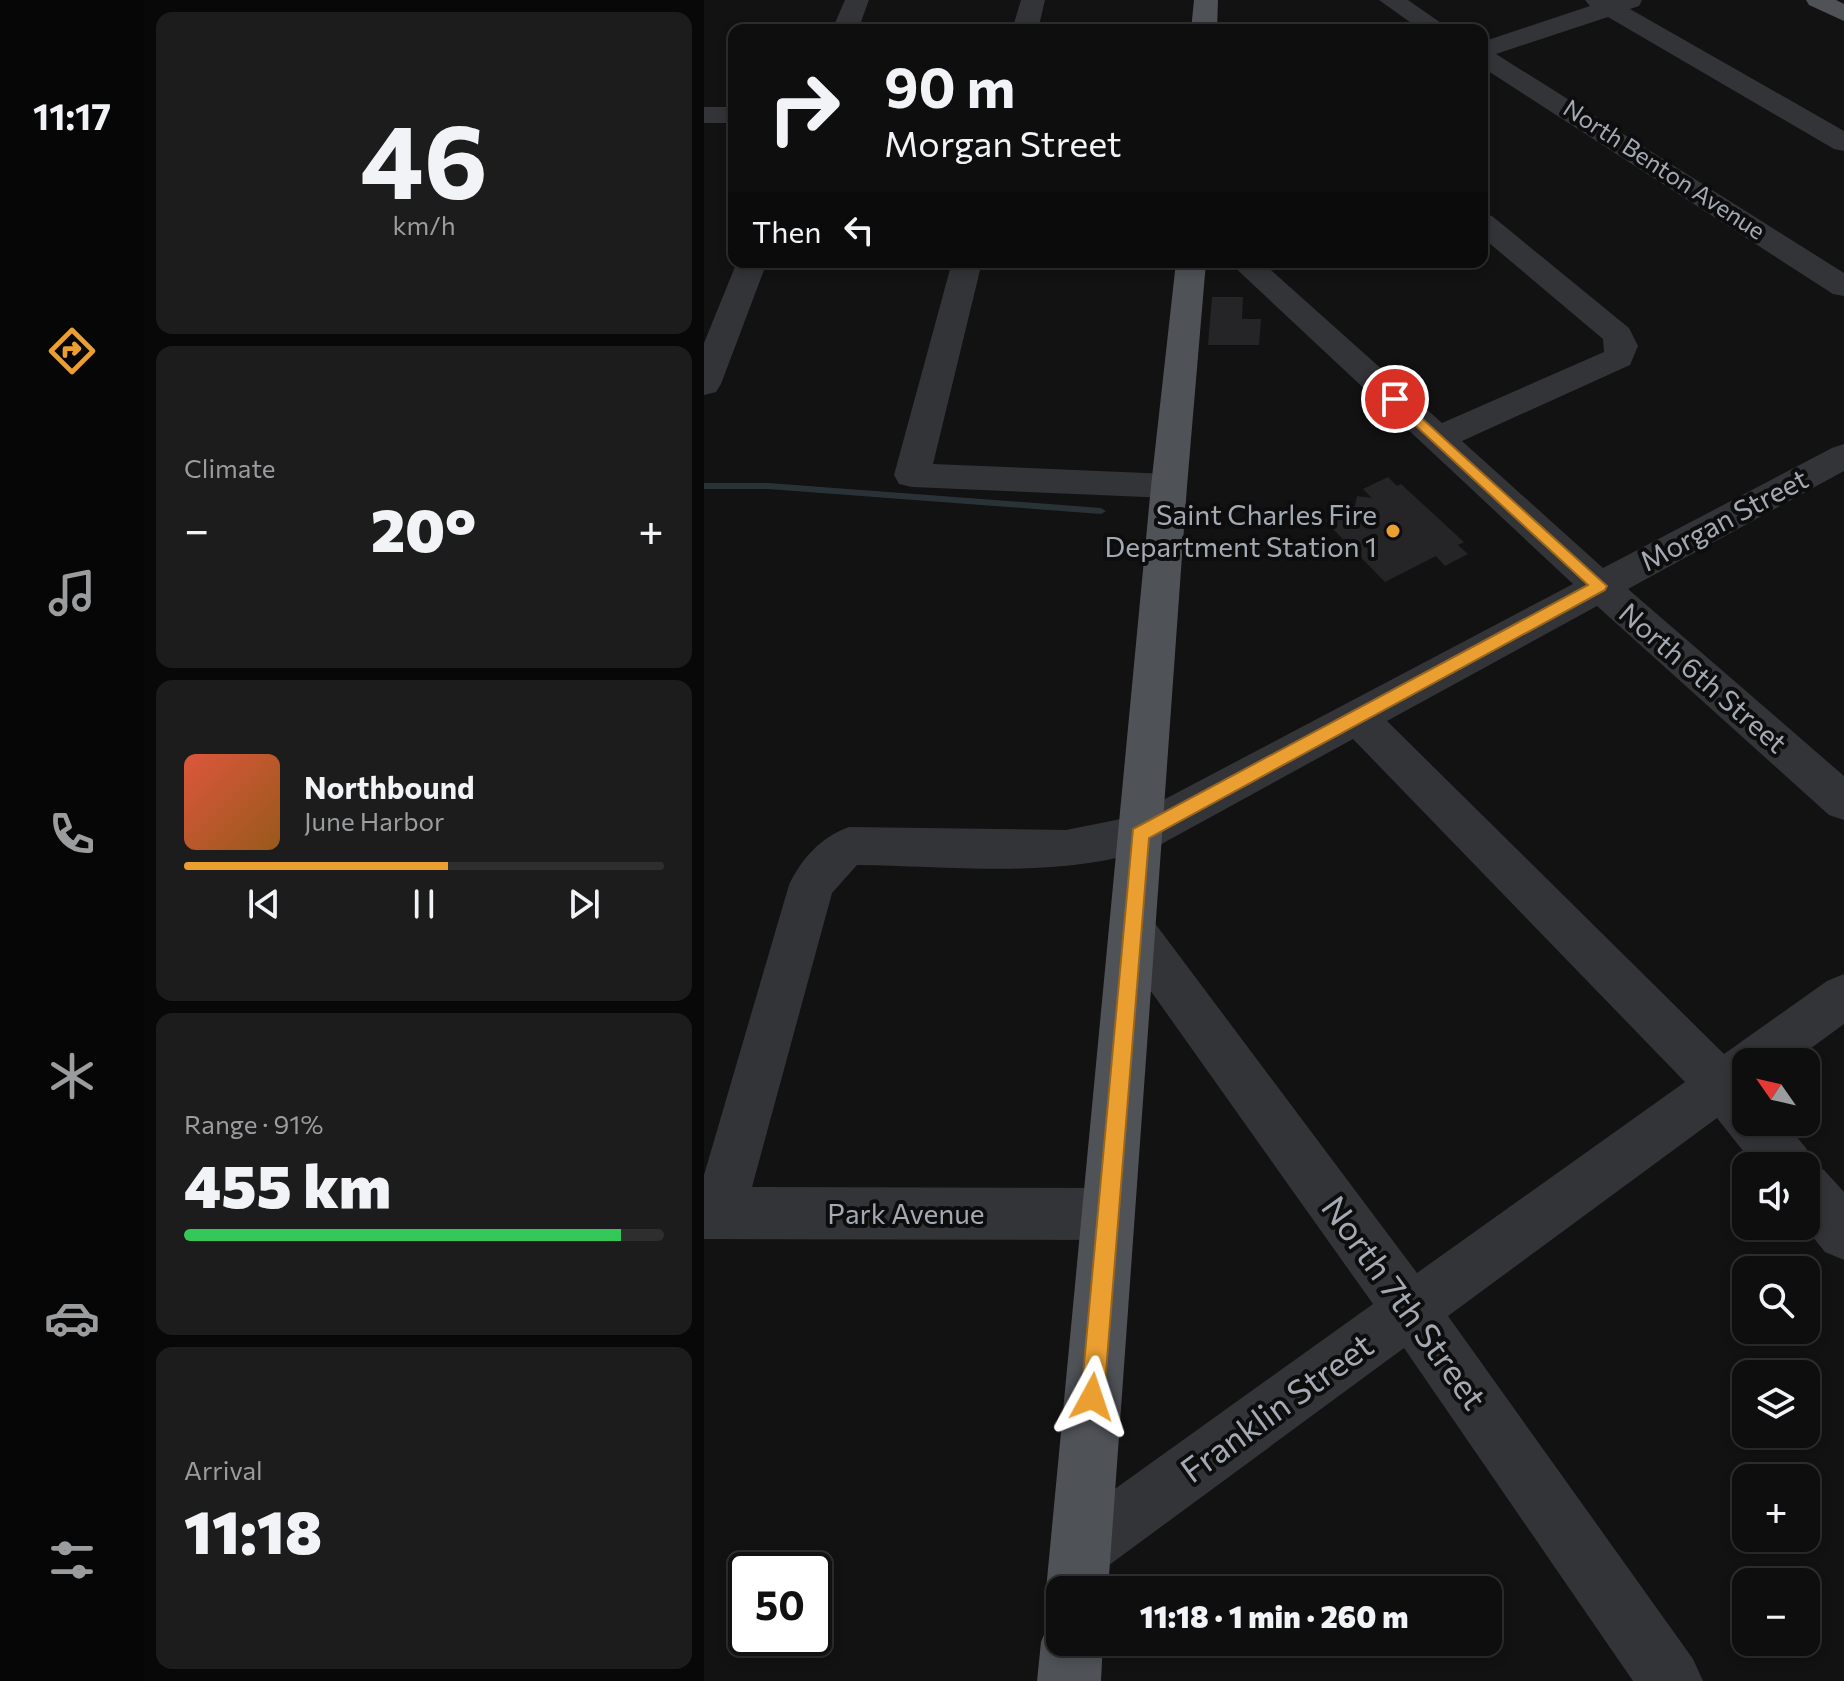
<!DOCTYPE html>
<meta charset="utf-8">
<style>
body{margin:0;font-family:Commissioner,sans-serif;background:#1c1c1c;color:#f1f3f6;height:100vh;display:flex;flex-direction:column;font-size:30px;white-space:nowrap}
*{box-sizing:border-box;margin:0}
p{font-size:26px;color:#9b9c9e}
.icon{flex:none;width:44px;height:44px;fill:none;stroke:currentColor;stroke-width:2;stroke-linecap:round;stroke-linejoin:round}
.map{position:relative;flex:1;overflow:hidden}
.drawer{display:flex;flex-direction:column;gap:12px;padding:12px;background:#080808;width:560px}
.drawer>*{flex:none}
.banner{position:absolute;left:24px;top:24px;width:760px;height:244px;border-radius:16px;box-shadow:0 4px 12px #0003,0 0 0 2px #2e2e2e;background:#0e0e0e;color:#f1f3f6;overflow:hidden}
.needle{width:52px;rotate:304deg}
.fabs{position:absolute;left:1028px;top:1048px;display:grid;gap:16px}
.fabs a{display:grid;place-items:center;width:88px;height:88px;border-radius:16px;background:#0e0e0e;box-shadow:0 4px 12px #0003,0 0 0 2px #2e2e2e;font-size:40px}
.speed{position:absolute;left:24px;top:1552px;display:flex;gap:16px;font-size:40px;font-weight:700;text-align:center}
.speed>*{display:grid;place-content:center;width:104px;height:104px;border-radius:50%;background:#0e0e0e;box-shadow:0 4px 12px #0003,0 0 0 2px #2e2e2e;line-height:1}
.speed .limit{border:4px solid #111;border-radius:12px;background:#fff;color:#111}
.pin{position:absolute;display:grid;place-items:center;width:68px;height:68px;color:#fff;margin:-34px;border:4px solid #fff;border-radius:50%;box-shadow:0 2px 8px #0007}
.me{position:absolute;width:88px;margin:-44px;rotate:5deg;stroke-linejoin:round;filter:drop-shadow(0 0 6px #0008)}
.turn{display:flex;align-items:center;gap:28px;height:168px;padding:0 24px;font-size:36px}
.turn .icon{width:104px;height:104px;stroke-width:2.5}
.turn b{display:block;font-size:56px;line-height:68px}
.then{display:flex;align-items:center;height:76px;padding:0 24px;background:#0003;gap:16px;font-size:30px}
.big{font-size:60px;font-weight:800;line-height:1.1}
.drawer .widget{flex:1;display:flex;flex-direction:column;justify-content:center;gap:12px;min-width:0;padding:0 28px;border-radius:16px;background:#1c1c1c}
.drawer .dial{align-items:center;gap:0}
.dial b{font-size:104px;line-height:1}
.song{display:flex;align-items:center;gap:24px}
.cover{width:96px;height:96px;border-radius:12px;background:linear-gradient(135deg,hsl(10 70% 55%),hsl(30 70% 35%))}
.played{height:8px;border-radius:4px;background:linear-gradient(90deg,#ec9f31 55%,#2e2e2e 55%)}
.keys{display:flex;justify-content:space-around;direction:ltr}
.heat{display:flex;justify-content:space-between;align-items:center;font-size:44px;direction:ltr}
.charge{height:12px;border-radius:6px;background:linear-gradient(90deg,#34c759 91%,#2e2e2e 0)}
.trip{position:absolute;left:342px;top:1576px;width:456px;height:80px;border-radius:16px;background:#0e0e0e;box-shadow:0 4px 12px #0003,0 0 0 2px #2e2e2e;font-weight:800;line-height:80px;text-align:center}
main{display:flex;flex:1;min-height:0}
.menu{display:flex;flex-direction:column;width:144px;justify-content:space-around;align-items:center;background:#060606;color:#9b9c9e}
.menu .icon{width:56px;height:56px}
.menu .selected{color:#ec9f31}
.menu b{font-size:36px;color:#f1f3f6}
.map>svg:first-child{display:block}
.lines{fill:none;stroke-linecap:round;stroke-linejoin:round}
.stream{fill:#293237;fill-rule:evenodd}
.building{fill:#252527}
.minor{fill:#333438;fill-rule:evenodd}
.major{fill:#4f5257;fill-rule:evenodd}
.route{fill:#ec9f31;stroke:#996720;stroke-width:2}
.poi-dot{fill:#ec9f31;stroke:#0d0d0e;stroke-width:3}
.labels{text-anchor:middle;stroke-width:8;stroke-linejoin:round;paint-order:stroke}
.far-street-label{font-size:24px;fill:#a4aab4;stroke:#0d0d0e}
.poi-label{font-size:28px;fill:#a4aab4;stroke:#0d0d0e;text-anchor:end}
.street-label{font-size:28px;fill:#a4aab4;stroke:#0d0d0e}
.near-street-label{font-size:34px;fill:#a4aab4;stroke:#0d0d0e}
</style>
<main>
<nav class="menu">
<b>11:17</b>
<svg class="icon selected" aria-label="directions" viewBox="0 0 24 24"><path d="M12 3l9 9-9 9-9-9zM9 14v-3h6M13 9l2 2-2 2"/></svg>
<svg class="icon" aria-label="music" viewBox="0 0 24 24"><path d="M9 18V5l10-2v13"/><circle cx="6" cy="18" r="3"/><circle cx="16" cy="16" r="3"/></svg>
<svg class="icon" aria-label="phone" viewBox="0 0 24 24"><path d="M5 4h4l2 5-3 2q2 4 5 5l2-3 5 2v4C11 20 4 13 5 4z"/></svg>
<svg class="icon" aria-label="climate" viewBox="0 0 24 24"><path d="M12 3v18M4 7l16 10M4 17L20 7"/></svg>
<svg class="icon" aria-label="car" viewBox="0 0 24 24"><path d="M5 17H2v-5l4-1 3-4h7l3 4 3 1v5h-3M9 17h6M6 11h13"/><circle cx="7" cy="17" r="2"/><circle cx="17" cy="17" r="2"/></svg>
<svg class="icon" aria-label="filters" viewBox="0 0 24 24"><path d="M4 7h16M4 17h16"/><circle cx="9" cy="7" r="2"/><circle cx="15" cy="17" r="2"/></svg>
</nav>
<section class="drawer">
<div class="widget dial"><b>46</b><p>km/h</p></div>
<div class="widget"><p>Climate</p>
<div class="heat"><a>−</a><b class="big">20°</b><a>+</a></div>
</div>
<div class="widget">
<div class="song"><i class="cover"></i><div><b>Northbound</b><p>June Harbor</p></div></div>
<div class="played"></div>
<div class="keys"><svg class="icon" aria-label="previous" viewBox="0 0 24 24"><path d="M18 5L8 12l10 7zM5 5v14"/></svg><svg class="icon" aria-label="pause" viewBox="0 0 24 24"><path d="M8 5v14M16 5v14"/></svg><svg class="icon" aria-label="next" viewBox="0 0 24 24"><path d="M6 5l10 7-10 7zM19 5v14"/></svg></div>
</div>
<div class="widget"><p>Range · 91%</p><b class="big">455 km</b><div class="charge"></div></div>
<div class="widget"><p>Arrival</p><b class="big">11:18</b></div>
</section>
<div class="map">
<svg width="1140" height="1681" viewBox="0 0 1140 1681">
<rect width="100%" height="100%" fill="#121213"/>
<g class="lines">
<path class="stream" d="M0,483h64l333,25 5,3 -5,3 -333,-25h-64z"/>
</g>
<path class="building" d="M508,297h31l-1,22h19l-2,26h-51z
M684,477l9,9 4,-2 63,58 -6,3 10,9 -23,12 -9,-10 -51,26 -61,-62 31,-14 2,-10 15,2 -9,-9z"/>
<g class="lines">
<path class="minor" d="M141,0h24l-11,30h-26z
M317,0h24l-7,30h-26z
M675,0h29l43,30h-30z
M881,0h57l-3,6 -9,3 214,122v20l-10,-2 -226,-132 -112,37 348,219v23l-11,-2 -351,-227v-25l108,-36z
M0,107h30v16h-30z
M778,213l10,3 137,112 9,18 -8,19 -168,76 141,127 229,-120 12,-4v27l-216,118 216,187v44l-15,-5 -232,-209 -210,115 337,333 103,-73 17,-7v50l-52,38h-46v60h38l22,26 7,17 11,5 20,22v68l-19,-8 -21,-26 2,-60h-51l-38,-48 -269,198 245,343 10,22h-70l-229,-333 -303,223 -21,9 -21,-9 -9,-21 9,-21 314,-225 -257,-362 -7,-14 7,-14 16,-6 16,6 269,359 268,-191 -332,-343 -197,108c-95,33 -200,19 -299,18l-25,28 -80,294 356,1 19,7 7,19 -7,19 -19,7 -404,-1v-64l85,-290c13,-27 32,-48 60,-58l217,3 65,-13 442,-233 -344,-322h33l180,161 162,-71 -1,-13 -121,-102z
M33,262h30l-46,122 -5,8 -12,3v-52z
M248,262h30l-49,202 236,10 13,3 5,9 -5,9 -13,3 -257,-11 -13,-3 -5,-9z"/>
<path class="major" d="M490,0h24l-1,30h-26z
M1102,0h30l8,4v17l-35,-16z
M472,262h30l-19,224 -79,1104h-48v24l-5,-2 -9,-22 105,-1104z
M356,1616v26h43l-2,39h-64l4,-39 9,-22z"/>
</g>
<path class="route" d="M691,394l212,192 -2,4 -456,248 -45,559 -3,9 -9,3 -8,-3 -3,-9 52,-568 455,-244 -198,-183v-7z"/>
<circle class="poi-dot" cx="689" cy="531" r="8"/>
<g class="labels">
<g class="far-street-label">
<text transform="translate(960 170) rotate(33)" y="8">North Benton Avenue</text>
</g>
<g class="poi-label">
<text x="673" y="525">Saint Charles Fire<tspan x="673" dy="32">Department Station 1</tspan></text>
</g>
<g class="street-label">
<text transform="translate(1020 520) rotate(-28)" y="10">Morgan Street</text>
<text transform="translate(999 678) rotate(41)" y="10">North 6th Street</text>
<text x="202" y="1224">Park Avenue</text>
</g>
<g class="near-street-label">
<text transform="translate(700 1303) rotate(54)" y="12">North 7th Street</text>
<text transform="translate(573 1408) rotate(-36)" y="12">Franklin Street</text>
</g>
</g>
</svg>
<div class="fabs">
<a><svg class="needle" viewBox="-14 -14 28 28"><path d="M0-13l5 13h-10z" fill="#e53935"/><path d="M0 13l5-13h-10z" fill="#9b9c9e"/></svg></a>
<a><svg class="icon" aria-label="sound" viewBox="0 0 24 24"><path d="M4 9h4l5-4v14l-5-4H4zM17 9q2 3 0 6"/></svg></a>
<a><svg class="icon" aria-label="search" viewBox="0 0 24 24"><circle cx="10" cy="10" r="6"/><path d="M15 15l6 6"/></svg></a>
<a><svg class="icon" aria-label="layers" viewBox="0 0 24 24"><path d="M12 4l9 5-9 5-9-5zM3 14l9 5 9-5"/></svg></a>
<a>+</a>
<a>−</a>
</div>
<div class="speed"><div class="limit">50</div></div>
<div class="pin" style="left:691px;top:399px;background:#d93025"><svg class="icon" aria-label="arrive" viewBox="0 0 24 24"><path d="M6 21V4h12l-3 4 3 4H6"/></svg></div>
<svg class="me" style="left:388px;top:1397px" viewBox="-20 -20 40 40"><path d="M0-17L14 15 0 8-14 15z" fill="#ec9f31" stroke="#fff" stroke-width="4"/></svg>
<div class="trip">11:18 · 1 min · 260 m</div>
<div class="banner">
<div class="turn"><svg class="icon" aria-label="right" viewBox="0 0 24 24"><path d="M7 20v-9h11M14 6l5 5-5 5"/></svg><div><b>90 m</b>Morgan Street</div></div>
<div class="then">Then<svg class="icon" aria-label="left" viewBox="0 0 24 24"><path d="M17 20v-9H6M10 6l-5 5 5 5"/></svg></div>
</div>
</div>
</main>
